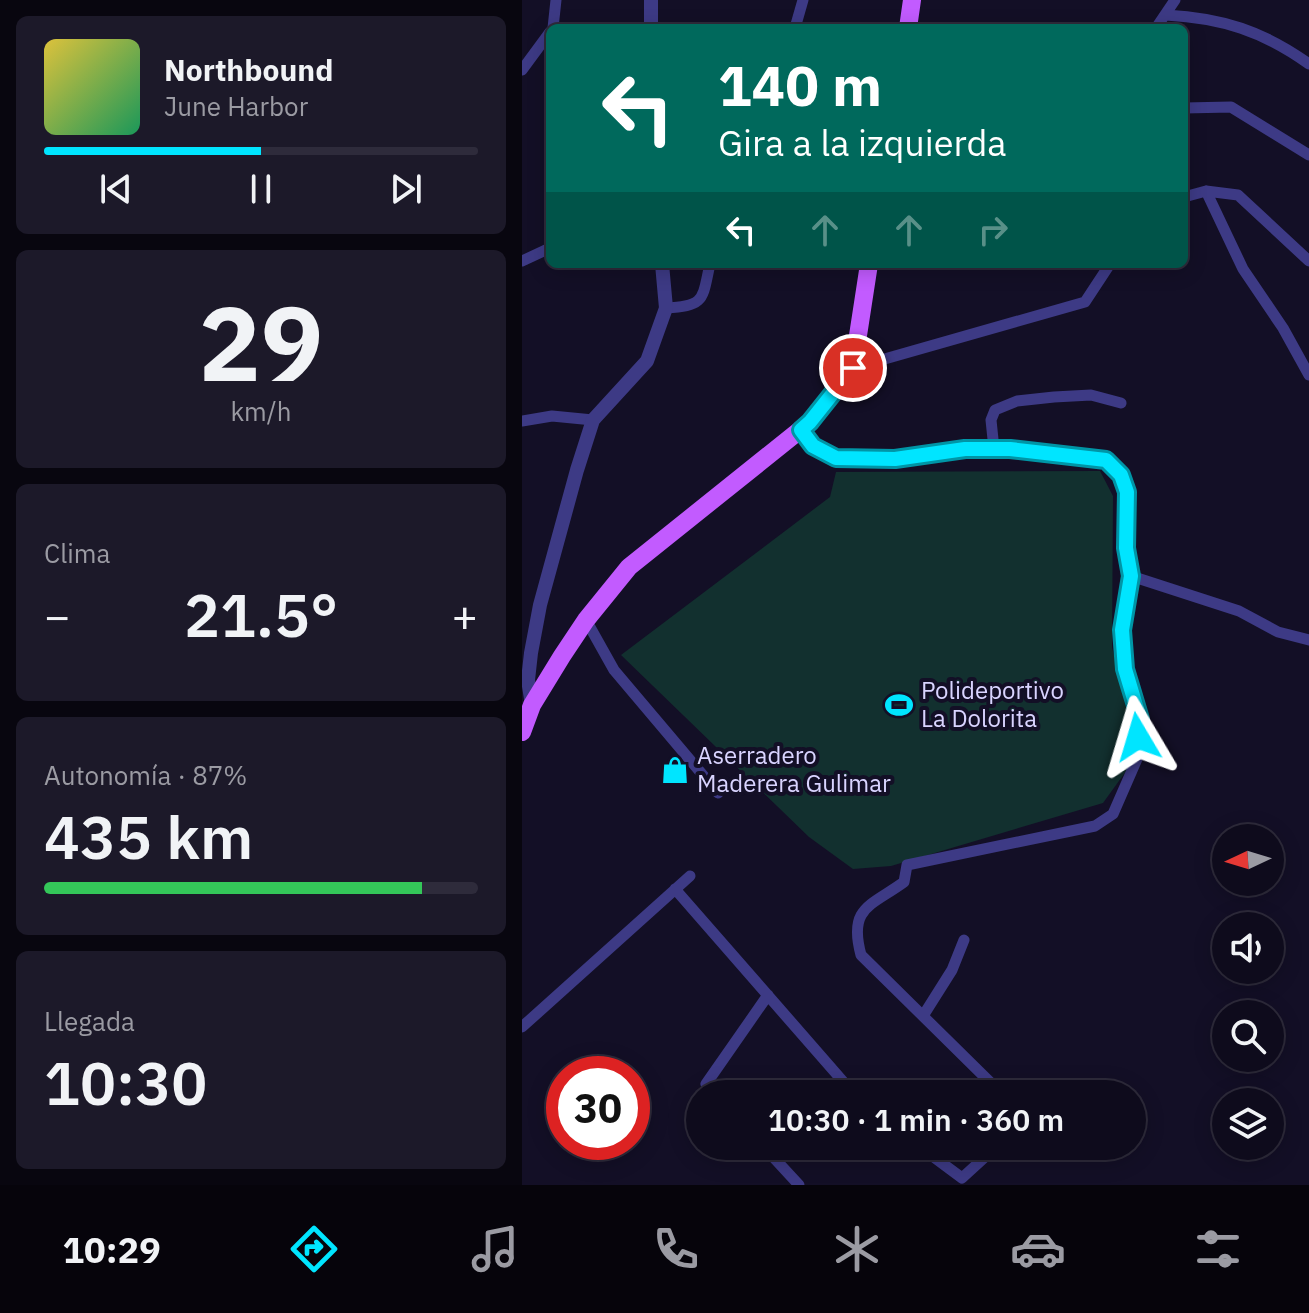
<!DOCTYPE html>
<html lang="es">
<meta charset="utf-8">
<style>
body{margin:0;font-family:"IBM Plex Sans",sans-serif;background:#1c1929;color:#f1f3f6;height:100vh;display:flex;flex-direction:column;font-size:30px;white-space:nowrap}
*{box-sizing:border-box;margin:0}
p{font-size:26px;color:#9b9ba3}
.icon{flex:none;width:44px;height:44px;fill:none;stroke:currentColor;stroke-width:2;stroke-linecap:round;stroke-linejoin:round}
.map{position:relative;flex:1;overflow:hidden}
.drawer{display:flex;flex-direction:column;gap:16px;padding:16px;background:#08060f;width:522px}
.drawer>*{flex:none}
.top-card{position:absolute;left:24px;top:24px;width:642px;height:244px;border-radius:12px;box-shadow:0 4px 20px #0003,0 0 0 2px #2e2b3b;background:#00695c;color:#fff;overflow:hidden}
.needle{width:52px;rotate:266deg}
.tools{position:absolute;left:690px;top:824px;display:grid;gap:16px}
.tools a{display:grid;place-items:center;width:72px;height:72px;border-radius:50%;background:#0e0b1c;box-shadow:0 4px 20px #0003,0 0 0 2px #2e2b3b;font-size:40px}
.speed{position:absolute;left:24px;top:1056px;display:flex;gap:16px;font-size:40px;font-weight:700;text-align:center}
.speed>*{display:grid;place-content:center;width:104px;height:104px;border-radius:50%;background:#0e0b1c;box-shadow:0 4px 20px #0003,0 0 0 2px #2e2b3b;line-height:1}
.speed .limit{border:12px solid #d22;background:#fff;color:#111}
.pin{position:absolute;display:grid;place-items:center;width:68px;height:68px;color:#fff;margin:-34px;border:4px solid #fff;border-radius:50%;box-shadow:0 2px 8px #0007}
.me{position:absolute;width:88px;margin:-44px;rotate:353deg;stroke-linejoin:round;filter:drop-shadow(0 0 6px #0008)}
.turn{display:flex;align-items:center;gap:28px;height:168px;padding:0 40px;font-size:36px}
.turn .icon{width:104px;height:104px;stroke-width:2.5}
.turn b{display:block;font-size:56px;line-height:68px}
.lanes{display:flex;align-items:center;height:76px;padding:0 40px;background:#0003;justify-content:center;gap:40px;direction:ltr}
.lanes .off{opacity:.35}
.big{font-size:60px;font-weight:600;line-height:1.1}
.drawer .card{flex:1;display:flex;flex-direction:column;justify-content:center;gap:12px;min-width:0;padding:0 28px;border-radius:12px;background:#1c1929}
.drawer .dial{align-items:center;gap:0}
.dial b{font-size:104px;line-height:1}
.song{display:flex;align-items:center;gap:24px}
.cover{width:96px;height:96px;border-radius:12px;background:linear-gradient(135deg,hsl(50 70% 55%),hsl(150 70% 35%))}
.played{height:8px;border-radius:4px;background:linear-gradient(90deg,#00e5ff 50%,#2e2b3b 50%)}
.keys{display:flex;justify-content:space-around;direction:ltr}
.heat{display:flex;justify-content:space-between;align-items:center;font-size:44px;direction:ltr}
.charge{height:12px;border-radius:6px;background:linear-gradient(90deg,#34c759 87%,#2e2b3b 0)}
.trip{position:absolute;left:164px;top:1080px;width:460px;height:80px;border-radius:40px;background:#0e0b1c;box-shadow:0 4px 20px #0003,0 0 0 2px #2e2b3b;font-weight:600;line-height:80px;text-align:center}
.menu{display:flex;height:128px;justify-content:space-around;align-items:center;background:#06040b;color:#9b9ba3}
.menu .icon{width:56px;height:56px}
.menu .selected{color:#00e5ff}
.menu b{font-size:36px;color:#f1f3f6}
main{display:flex;flex:1;min-height:0}
.map>svg:first-child{display:block}
.green{fill:#12302f}
.lines{fill:none;stroke-linecap:round;stroke-linejoin:round}
.minor{stroke:#3d3a85;stroke-width:11}
.tertiary{stroke:#3d3a85;stroke-width:14}
.primary{stroke:#c25bff;stroke-width:18}
.route-casing{stroke:#0095a6;stroke-width:20}
.route{stroke:#00e5ff;stroke-width:14}
.labels{text-anchor:middle;stroke-width:8;stroke-linejoin:round;paint-order:stroke}
.poi-label{font-size:24px;fill:#d9d4ff;stroke:#130f26;text-anchor:start}
</style>
<main>
<section class="drawer">
<div class="card">
<div class="song"><i class="cover"></i><div><b>Northbound</b><p>June Harbor</p></div></div>
<div class="played"></div>
<div class="keys"><svg class="icon" aria-label="previous" viewBox="0 0 24 24"><path d="M18 5L8 12l10 7zM5 5v14"/></svg><svg class="icon" aria-label="pause" viewBox="0 0 24 24"><path d="M8 5v14M16 5v14"/></svg><svg class="icon" aria-label="next" viewBox="0 0 24 24"><path d="M6 5l10 7-10 7zM19 5v14"/></svg></div>
</div>
<div class="card dial"><b>29</b><p>km/h</p></div>
<div class="card"><p>Clima</p>
<div class="heat"><a>−</a><b class="big">21.5°</b><a>+</a></div>
</div>
<div class="card"><p>Autonomía · 87%</p><b class="big">435 km</b><div class="charge"></div></div>
<div class="card"><p>Llegada</p><b class="big">10:30</b></div>
</section>
<div class="map">
<svg width="787" height="1185" viewBox="0 0 787 1185">
<rect width="100%" height="100%" fill="#130f26"/>
<path class="green" d="M578,471l13,25 -1,151 25,109 -34,47 -212,63 -38,3 -44,-32 -188,-182 209,-158 6,-25z"/>
<g class="lines">
<path class="minor" d="M644,15c56,3 97,16 143,49
M31,28l3,-28
M273,28l8,-28
M634,28l19,-28
M0,70l28,-38
M662,108l47,-1 78,48
M684,191l37,78 40,59 26,47
M662,197l22,-6 32,4 71,66
M0,261l28,-13
M144,308c40,-2 36,-9 44,-44
M331,368l232,-66 25,-38
M0,421l30,-5 41,4
M279,430l12,16 23,12 59,1 70,-10h45l96,11 15,15 6,17 -1,56 5,28 -9,54 3,39 15,50 -3,40 -24,55 -18,12 -188,39 -3,17c-33,24 -56,25 -43,73l141,139
M472,449l-3,-29 4,-10 22,-9 37,-4 37,-2 30,8
M609,576l108,35 39,21 31,8
M64,620l28,50 104,123
M153,889l179,205
M401,1016l29,-46 12,-30
M0,1027l168,-151
M193,1094l-9,-10 62,-89
M532,1094l4,-4
M241,1146l36,39
M397,1146l43,32 35,-32"/>
<path class="tertiary" d="M129,0v28
M10,705l-4,-25 3,-27 9,-48 37,-135 16,-50 54,-59 19,-53 -4,-44"/>
<path class="primary" d="M386,28l4,-28
M0,732l10,-27 30,-49 24,-36 43,-53 181,-145 43,-54 16,-104"/>
</g>
<g class="lines">
<g class="route-casing">
<path id="route" d="M331,368l-43,54 -9,8 12,16 23,12 59,1 70,-10h45l96,11 15,15 6,17 -1,56 5,28 -9,54 3,39 15,50 -2,18"/>
</g>
<use href="#route" class="route"/>
</g>
<defs>
<g id="stadium-bare" transform="scale(2.16)"><path d="M0-5a6.5 5 0 1 0 0 10a6.5 5 0 1 0 0-10ZM-3.5-1.8h7v3.6h-7Z" fill="#00e5ff" stroke="#130f26" stroke-width="2.5" paint-order="stroke"/></g>
<g id="shop-bare" transform="scale(2.16)"><path d="M-5-2.5h2.3a2.7 3.5 0 0 1 5.4 0H5L5.5 6h-11ZM-1.5-2.5h3a1.5 2.3 0 0 0-3 0Z" fill="#00e5ff" stroke="#130f26" stroke-width="2.5" paint-order="stroke"/></g>
</defs>
<g fill-rule="evenodd">
<use href="#stadium-bare" x="377" y="705"/>
<use href="#shop-bare" x="153" y="770"/>
</g>
<g class="labels">
<g class="poi-label">
<text x="399" y="699">Polideportivo<tspan x="399" dy="28">La Dolorita</tspan></text>
<text x="175" y="764">Aserradero<tspan x="175" dy="28">Maderera Gulimar</tspan></text>
</g>
</g>
</svg>
<div class="tools">
<a><svg class="needle" viewBox="-14 -14 28 28"><path d="M0-13l5 13h-10z" fill="#e53935"/><path d="M0 13l5-13h-10z" fill="#9b9ba3"/></svg></a>
<a><svg class="icon" aria-label="sound" viewBox="0 0 24 24"><path d="M4 9h4l5-4v14l-5-4H4zM17 9q2 3 0 6"/></svg></a>
<a><svg class="icon" aria-label="search" viewBox="0 0 24 24"><circle cx="10" cy="10" r="6"/><path d="M15 15l6 6"/></svg></a>
<a><svg class="icon" aria-label="layers" viewBox="0 0 24 24"><path d="M12 4l9 5-9 5-9-5zM3 14l9 5 9-5"/></svg></a>
</div>
<div class="speed"><div class="limit">30</div></div>
<div class="pin" style="left:331px;top:368px;background:#d93025"><svg class="icon" aria-label="arrive" viewBox="0 0 24 24"><path d="M6 21V4h12l-3 4 3 4H6"/></svg></div>
<svg class="me" style="left:616px;top:737px" viewBox="-20 -20 40 40"><path d="M0-17L14 15 0 8-14 15z" fill="#00e5ff" stroke="#fff" stroke-width="4"/></svg>
<div class="trip">10:30 · 1 min · 360 m</div>
<div class="top-card">
<div class="turn"><svg class="icon" aria-label="left" viewBox="0 0 24 24"><path d="M17 20v-9H6M10 6l-5 5 5 5"/></svg><div><b>140 m</b>Gira a la izquierda</div></div>
<div class="lanes"><svg class="icon" aria-label="left" viewBox="0 0 24 24"><path d="M17 20v-9H6M10 6l-5 5 5 5"/></svg><svg class="icon off" aria-label="ahead" viewBox="0 0 24 24"><path d="M12 20V5M6 11l6-6 6 6"/></svg><svg class="icon off" aria-label="ahead" viewBox="0 0 24 24"><path d="M12 20V5M6 11l6-6 6 6"/></svg><svg class="icon off" aria-label="right" viewBox="0 0 24 24"><path d="M7 20v-9h11M14 6l5 5-5 5"/></svg></div>
</div>
</div>
</main>
<nav class="menu">
<b>10:29</b>
<svg class="icon selected" aria-label="directions" viewBox="0 0 24 24"><path d="M12 3l9 9-9 9-9-9zM9 14v-3h6M13 9l2 2-2 2"/></svg>
<svg class="icon" aria-label="music" viewBox="0 0 24 24"><path d="M9 18V5l10-2v13"/><circle cx="6" cy="18" r="3"/><circle cx="16" cy="16" r="3"/></svg>
<svg class="icon" aria-label="phone" viewBox="0 0 24 24"><path d="M5 4h4l2 5-3 2q2 4 5 5l2-3 5 2v4C11 20 4 13 5 4z"/></svg>
<svg class="icon" aria-label="climate" viewBox="0 0 24 24"><path d="M12 3v18M4 7l16 10M4 17L20 7"/></svg>
<svg class="icon" aria-label="car" viewBox="0 0 24 24"><path d="M5 17H2v-5l4-1 3-4h7l3 4 3 1v5h-3M9 17h6M6 11h13"/><circle cx="7" cy="17" r="2"/><circle cx="17" cy="17" r="2"/></svg>
<svg class="icon" aria-label="filters" viewBox="0 0 24 24"><path d="M4 7h16M4 17h16"/><circle cx="9" cy="7" r="2"/><circle cx="15" cy="17" r="2"/></svg>
</nav>
